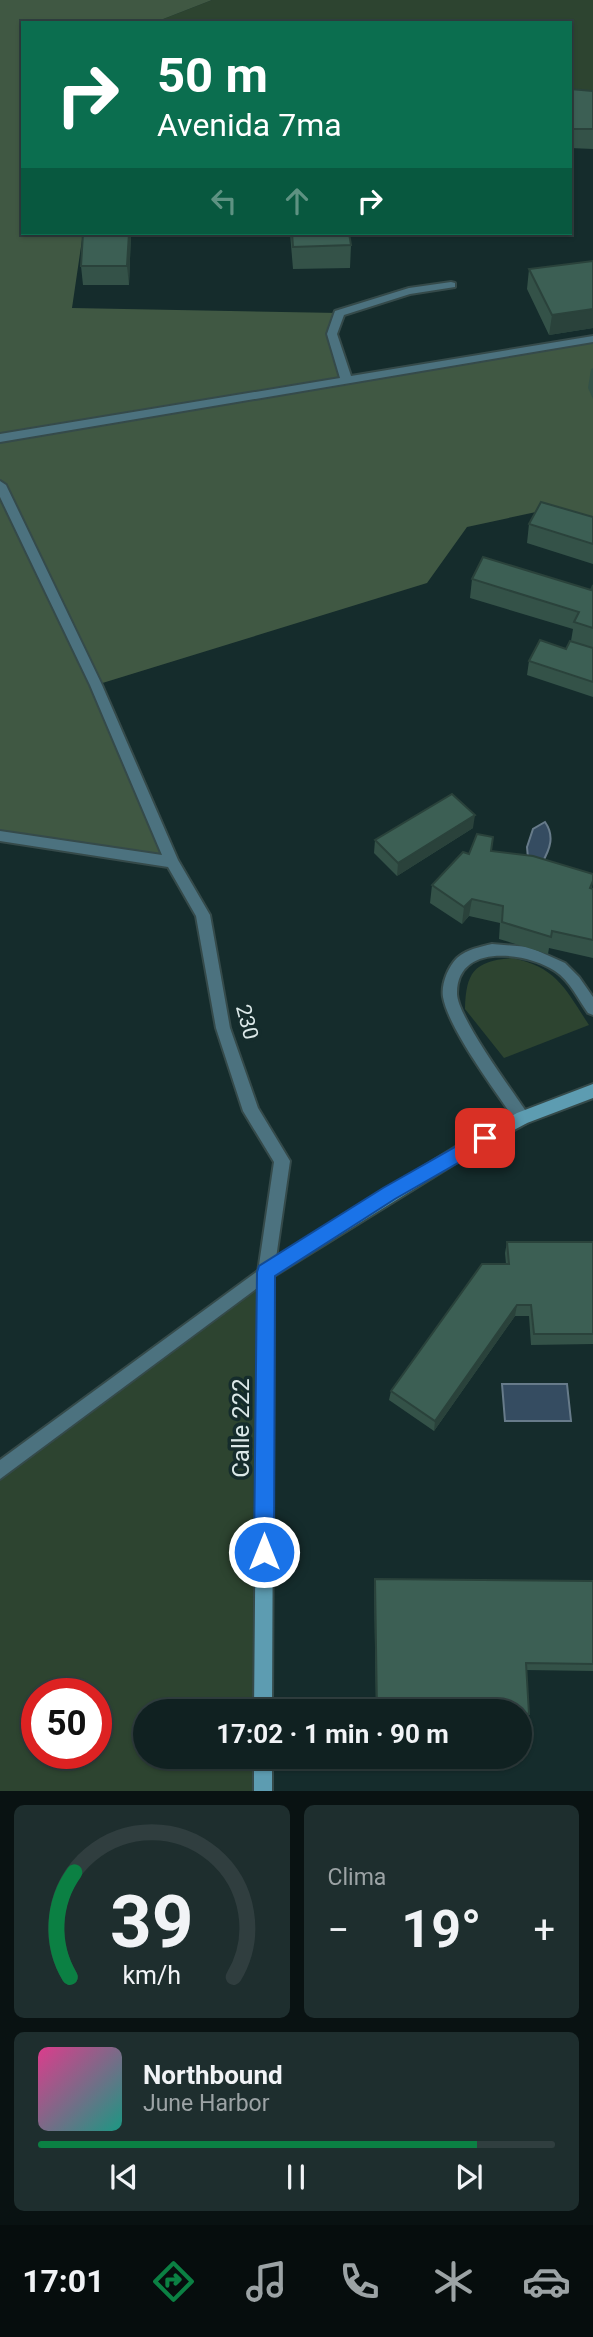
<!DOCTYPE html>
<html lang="es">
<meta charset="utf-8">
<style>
body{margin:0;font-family:Roboto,sans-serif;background:#1e2e2e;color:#f1f3f6;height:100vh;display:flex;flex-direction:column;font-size:26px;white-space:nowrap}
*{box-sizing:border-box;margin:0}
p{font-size:23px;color:#9ca3a5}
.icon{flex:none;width:38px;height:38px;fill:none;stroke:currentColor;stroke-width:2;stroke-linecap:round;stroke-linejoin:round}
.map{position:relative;height:1791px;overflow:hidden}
.sheet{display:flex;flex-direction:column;gap:14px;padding:14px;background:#091212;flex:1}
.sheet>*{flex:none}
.guide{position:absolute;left:21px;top:21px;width:551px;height:214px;border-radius:0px;box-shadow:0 2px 5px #0004,0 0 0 2px #303e3f;background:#0b6e4f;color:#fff;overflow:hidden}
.speed{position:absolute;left:21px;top:1678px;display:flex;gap:14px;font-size:35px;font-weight:700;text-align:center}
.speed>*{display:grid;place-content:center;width:91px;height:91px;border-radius:50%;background:#102121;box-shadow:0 2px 5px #0004,0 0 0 2px #303e3f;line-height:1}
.speed .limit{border:10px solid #d22;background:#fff;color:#111}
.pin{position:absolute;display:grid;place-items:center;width:60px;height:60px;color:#fff;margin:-30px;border-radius:14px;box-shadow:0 4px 10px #0006}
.me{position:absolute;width:77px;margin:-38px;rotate:0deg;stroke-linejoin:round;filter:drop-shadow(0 0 5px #0008)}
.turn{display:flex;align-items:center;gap:24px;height:147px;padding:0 21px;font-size:32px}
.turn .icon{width:91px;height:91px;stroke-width:2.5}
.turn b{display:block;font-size:49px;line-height:60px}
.lanes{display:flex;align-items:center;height:66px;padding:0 21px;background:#0003;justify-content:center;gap:35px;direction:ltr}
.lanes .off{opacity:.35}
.big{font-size:52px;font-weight:700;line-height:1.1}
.sheet .widget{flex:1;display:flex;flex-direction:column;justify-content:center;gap:10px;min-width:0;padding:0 24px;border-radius:10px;background:#1e2e2e}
.sheet .dial{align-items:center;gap:0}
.dial svg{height:182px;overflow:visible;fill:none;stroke:#303e3f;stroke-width:7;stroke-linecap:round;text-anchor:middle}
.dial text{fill:#f1f3f6;stroke:none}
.song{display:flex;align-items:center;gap:21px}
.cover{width:84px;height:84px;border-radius:10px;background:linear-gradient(135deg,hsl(330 70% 55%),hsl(170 70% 35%))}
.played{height:7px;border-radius:4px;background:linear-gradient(90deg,#0b8043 85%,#303e3f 85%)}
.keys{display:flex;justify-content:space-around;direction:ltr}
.heat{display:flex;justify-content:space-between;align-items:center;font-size:38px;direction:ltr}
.sheet .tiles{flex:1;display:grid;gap:14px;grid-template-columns:1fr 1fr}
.widget:last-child{grid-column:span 2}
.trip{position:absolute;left:133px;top:1699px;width:399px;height:70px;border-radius:35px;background:#102121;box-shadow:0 2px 5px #0004,0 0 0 2px #303e3f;font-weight:700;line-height:70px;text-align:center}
.tabs{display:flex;height:112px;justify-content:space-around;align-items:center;background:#060d0d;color:#9ca3a5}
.tabs .icon{width:49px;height:49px}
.tabs .on{color:#0b8043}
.tabs b{font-size:32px;color:#f1f3f6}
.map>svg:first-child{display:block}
.green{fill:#2d4430;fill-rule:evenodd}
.forest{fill:#405843}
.water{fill:#354c61;stroke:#677b8a;stroke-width:2}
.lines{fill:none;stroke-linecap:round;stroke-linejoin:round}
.service-casing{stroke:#354a4a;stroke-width:4}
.tertiary-casing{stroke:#354a4a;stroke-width:4}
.secondary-casing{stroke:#354a4a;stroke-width:4}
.service{fill:#4c727f;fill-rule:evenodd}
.tertiary{fill:#4c727f;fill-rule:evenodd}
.secondary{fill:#5d9cb1;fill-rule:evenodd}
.wall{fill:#345248}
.shaded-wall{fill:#2a423b}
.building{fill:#3c5f54;stroke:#2a423b;stroke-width:2}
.route{fill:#1a73e8;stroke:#114b97;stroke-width:2}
.labels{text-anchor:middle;stroke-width:7;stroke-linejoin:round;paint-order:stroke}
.street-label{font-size:21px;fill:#dbe8e8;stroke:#152c2c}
.near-street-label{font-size:24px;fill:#dbe8e8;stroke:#152c2c}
</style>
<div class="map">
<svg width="593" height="1791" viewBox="0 0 593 1791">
<rect width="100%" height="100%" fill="#152c2c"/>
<path class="green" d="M212,0h381v111l-22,-2 -1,-86h-417z
M512,958c45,9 54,32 77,67l-85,33 -39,-49c1,-37 9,-48 47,-51z
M266,1272l-3,439 -118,1v45h118v34h-263v-320zM37,1694h59v60h-59z"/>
<path class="forest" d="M0,0h212l-59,23h-130v210h60l-11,75 267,5 -7,22 14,44 247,-40v191l-57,-18 -69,15 -40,56 -331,102 76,177 -172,-26z"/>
<path class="water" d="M545,822c10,14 5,27 -3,41l-14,-5 -1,-11 6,-18z
M502,1384h65l4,37h-66z"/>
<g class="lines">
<g class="service-casing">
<path id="service" d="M451,282l4,1v4l-45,7 -66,21 -7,19 14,42 242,-40v6l-593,100v-8l340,-56 -13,-44 8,-23 74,-23z
M0,481l6,4 96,200 76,175 32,55 20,113 28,80 32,53 -16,111 -2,5 -6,2 -6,-2 -2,-5 16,-110 -31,-51 -27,-83 -20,-112 -28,-49 -168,-26v-10l162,24 -72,-170 -90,-188z
M492,944l37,3 36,16 14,14 14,20v18l-5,-2c-10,-14 -18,-32 -33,-42 -28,-19 -99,-29 -98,23 1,24 55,96 70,119l3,5 -3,5 -5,2 -5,-2c-20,-30 -68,-93 -74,-126 -2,-13 5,-30 14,-39 10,-9 23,-11 35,-14z"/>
</g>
<g class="tertiary-casing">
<path id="tertiary" d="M266,1265l6,2 2,5 -2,5 -272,202v-19z"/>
</g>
<g class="secondary-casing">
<path id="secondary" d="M593,1084v14l-66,25 -55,30 -198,123 -2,436h-18l4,-440 2,-5 202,-124 55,-30z
M254,1757h18v34h-18z"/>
</g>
<use href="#service" class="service"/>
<use href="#tertiary" class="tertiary"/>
<use href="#secondary" class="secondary"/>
</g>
<path class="wall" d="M570,89l23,2v58l-23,-1z
M83,233h48l-2,52h-46l-2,-19z
M290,233h59l2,12 -1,23 -57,1z
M593,261v67l-44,7 -22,-46 2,-20z
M593,368v31l-5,-11 3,-19z
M593,517v47l-66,-21 2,-19z
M472,579l119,11 2,-5v63l-22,-7 2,-12 -103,-31z
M593,648v49l-66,-22 2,-14z
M473,828l-76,48 -23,-23 1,-13z
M491,851l102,23 -1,15h1v69l-44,-10 -1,6 -49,-15 1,-16 -31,-7 -7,8 -32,-21 2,-18 37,-31z
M507,1242h86v102l-62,1 -2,-29h-14l-81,115 -45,-31 2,-9 115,-127 -1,-11z
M375,1579l218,2v90l-67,-1 3,44 -3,6h-6v-8h-144l-2,-125z"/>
<path class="shaded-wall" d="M129,233h2l-2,52 -2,-19z
M593,309v19l-44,7 3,-20z
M475,815l-2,13 -76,48 1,-13z
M472,899l-3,17 -7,8 2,-17z
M517,1305l-2,11 -81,115 1,-10z"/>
<path class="building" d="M570,89l23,2v38h-23z
M83,233h46l-2,33h-46z
M292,233h57l2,12 -58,2z
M593,261v48l-41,6 -23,-46z
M541,502l52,15v27l-64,-20z
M483,557l108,33 2,-5v43l-19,-6 5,-10 -107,-33z
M540,640l26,9 4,-8 23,7v34l-64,-21z
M452,794l23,21 -77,48 -23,-23z
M477,834l16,3 -2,14 42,5 60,18v7l-3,7 3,1v51l-41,-9 -1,6 -49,-15 1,-16 -31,-7 -8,8 -32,-22 31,-33 6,2z
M507,1242h86v92h-59l-3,-29h-14l-82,116 -44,-30 91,-127h27z
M375,1579l218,2v83l-67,-1 3,51 -9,-1v-1l-143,-1z"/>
<path class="route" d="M485,1130l6,3 3,5 -3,6 -96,55 -120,77 -1,276 -3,7 -7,3 -7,-3 -3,-7 3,-280 2,-6 124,-78z"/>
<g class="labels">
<g class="street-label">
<text transform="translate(247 1022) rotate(75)" y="7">230</text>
</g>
<g class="near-street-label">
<text transform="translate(241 1428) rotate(-90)" y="8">Calle 222</text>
</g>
</g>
</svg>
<div class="speed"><div class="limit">50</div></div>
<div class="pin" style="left:485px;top:1138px;background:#d93025"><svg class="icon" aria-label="arrive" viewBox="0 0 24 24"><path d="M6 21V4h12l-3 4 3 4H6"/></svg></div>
<svg class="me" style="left:264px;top:1552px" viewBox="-20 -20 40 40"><circle r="17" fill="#1a73e8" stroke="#fff" stroke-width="3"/><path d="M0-11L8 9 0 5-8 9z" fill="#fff"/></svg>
<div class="trip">17:02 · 1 min · 90 m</div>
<div class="guide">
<div class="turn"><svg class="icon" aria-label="right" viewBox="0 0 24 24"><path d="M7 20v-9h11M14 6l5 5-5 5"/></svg><div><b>50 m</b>Avenida 7ma</div></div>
<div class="lanes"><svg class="icon off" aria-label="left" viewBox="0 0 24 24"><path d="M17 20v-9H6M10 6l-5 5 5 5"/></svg><svg class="icon off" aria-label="ahead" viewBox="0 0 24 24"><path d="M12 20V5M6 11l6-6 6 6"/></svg><svg class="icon" aria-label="right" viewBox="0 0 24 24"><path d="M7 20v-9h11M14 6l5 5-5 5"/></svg></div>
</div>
</div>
<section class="sheet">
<div class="tiles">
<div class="widget dial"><svg viewBox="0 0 100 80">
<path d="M14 69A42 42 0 1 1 86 69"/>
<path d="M14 69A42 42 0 0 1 16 23" stroke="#0b8043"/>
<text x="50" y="56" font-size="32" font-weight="700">39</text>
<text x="50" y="72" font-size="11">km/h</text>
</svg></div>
<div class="widget"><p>Clima</p>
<div class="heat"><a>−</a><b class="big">19°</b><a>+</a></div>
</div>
<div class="widget">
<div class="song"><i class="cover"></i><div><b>Northbound</b><p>June Harbor</p></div></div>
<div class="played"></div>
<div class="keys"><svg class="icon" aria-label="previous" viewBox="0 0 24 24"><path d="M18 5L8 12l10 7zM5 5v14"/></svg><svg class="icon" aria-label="pause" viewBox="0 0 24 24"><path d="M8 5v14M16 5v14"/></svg><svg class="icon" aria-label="next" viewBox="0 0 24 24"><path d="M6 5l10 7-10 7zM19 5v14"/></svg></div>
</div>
</div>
</section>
<nav class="tabs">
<b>17:01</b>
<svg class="icon on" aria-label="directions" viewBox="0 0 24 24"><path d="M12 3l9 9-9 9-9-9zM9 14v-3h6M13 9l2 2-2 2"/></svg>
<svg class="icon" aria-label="music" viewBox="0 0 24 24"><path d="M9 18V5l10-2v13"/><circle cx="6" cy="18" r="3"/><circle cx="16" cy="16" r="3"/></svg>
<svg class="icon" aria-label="phone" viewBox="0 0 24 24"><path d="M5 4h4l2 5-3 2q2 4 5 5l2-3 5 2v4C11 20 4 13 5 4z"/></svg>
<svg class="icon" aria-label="climate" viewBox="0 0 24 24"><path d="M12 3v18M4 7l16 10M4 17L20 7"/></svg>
<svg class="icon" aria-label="car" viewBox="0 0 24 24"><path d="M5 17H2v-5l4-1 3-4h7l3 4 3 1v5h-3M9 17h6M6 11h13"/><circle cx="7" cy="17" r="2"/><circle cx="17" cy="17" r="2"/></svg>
</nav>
